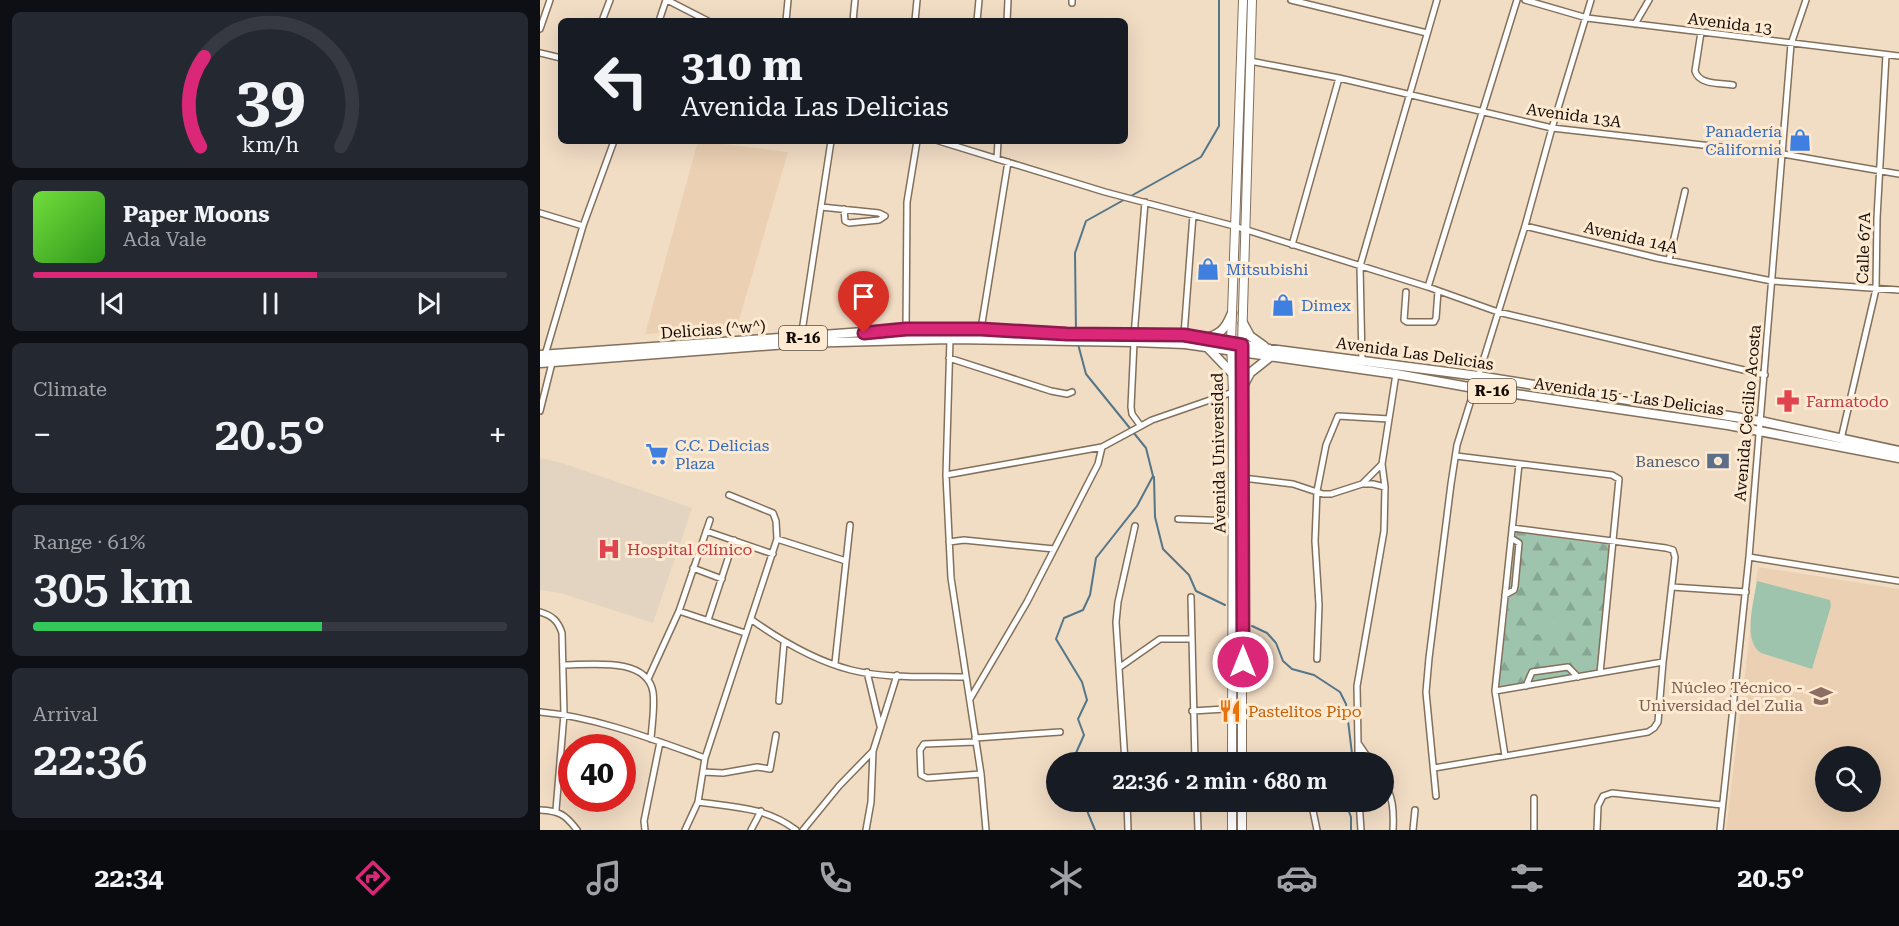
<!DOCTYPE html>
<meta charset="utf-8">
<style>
body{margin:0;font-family:"Roboto Serif",serif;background:#242831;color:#f1f3f6;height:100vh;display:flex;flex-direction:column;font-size:22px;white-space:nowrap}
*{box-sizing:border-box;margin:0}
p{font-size:20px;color:#9ea1a6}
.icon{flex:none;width:33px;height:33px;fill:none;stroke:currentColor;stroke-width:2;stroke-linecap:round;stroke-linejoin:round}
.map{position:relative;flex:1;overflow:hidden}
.panel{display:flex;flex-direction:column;gap:12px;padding:12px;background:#0d0f14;width:540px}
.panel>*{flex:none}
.banner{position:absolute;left:18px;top:18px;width:570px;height:126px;border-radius:9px;box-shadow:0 6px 24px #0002;background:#171b24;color:#f1f3f6;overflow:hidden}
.buttons{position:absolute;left:1275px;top:746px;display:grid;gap:12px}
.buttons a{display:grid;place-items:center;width:66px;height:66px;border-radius:50%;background:#171b24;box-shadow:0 6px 24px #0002;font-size:30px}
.speed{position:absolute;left:18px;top:734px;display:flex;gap:12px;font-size:30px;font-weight:700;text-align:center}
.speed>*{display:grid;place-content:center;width:78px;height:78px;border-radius:50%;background:#171b24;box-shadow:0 6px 24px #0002;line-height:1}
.speed .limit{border:9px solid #d22;background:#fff;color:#111}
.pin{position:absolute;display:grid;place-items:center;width:51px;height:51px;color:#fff;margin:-62px -26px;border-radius:50% 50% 50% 0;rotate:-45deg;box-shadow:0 0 6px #0007}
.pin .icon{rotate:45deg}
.me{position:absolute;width:66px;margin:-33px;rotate:0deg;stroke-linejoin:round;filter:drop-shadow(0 0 4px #0008)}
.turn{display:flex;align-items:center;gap:21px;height:126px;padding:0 24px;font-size:27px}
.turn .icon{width:78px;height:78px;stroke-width:2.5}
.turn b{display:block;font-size:42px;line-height:51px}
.big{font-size:45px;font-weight:600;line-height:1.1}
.panel .card{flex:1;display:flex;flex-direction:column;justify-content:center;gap:9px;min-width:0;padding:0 21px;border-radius:9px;background:#242831}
.panel .dial{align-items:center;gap:0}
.dial svg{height:156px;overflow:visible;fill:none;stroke:#363941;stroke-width:7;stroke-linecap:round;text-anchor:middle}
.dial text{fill:#f1f3f6;stroke:none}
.song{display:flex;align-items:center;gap:18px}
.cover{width:72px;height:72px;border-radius:9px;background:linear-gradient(135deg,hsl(100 70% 55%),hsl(110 70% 35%))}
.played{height:6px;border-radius:3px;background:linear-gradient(90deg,#db2777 60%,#363941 60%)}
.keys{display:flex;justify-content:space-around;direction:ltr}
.heat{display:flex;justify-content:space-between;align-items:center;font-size:33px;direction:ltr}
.charge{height:9px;border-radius:4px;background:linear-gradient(90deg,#34c759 61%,#363941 0)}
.trip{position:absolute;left:506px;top:752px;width:348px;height:60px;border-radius:30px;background:#171b24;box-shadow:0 6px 24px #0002;font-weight:600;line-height:60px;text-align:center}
.menu{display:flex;height:96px;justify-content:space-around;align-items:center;background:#090b0e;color:#9ea1a6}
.menu .icon{width:42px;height:42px}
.menu .on{color:#db2777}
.menu b{font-size:27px;color:#f1f3f6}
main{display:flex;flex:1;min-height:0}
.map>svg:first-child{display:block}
.built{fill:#ebd0b3;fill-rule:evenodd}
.medical{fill:#e3d3c1}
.forest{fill:url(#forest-firs)}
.garden{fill:#9ec4ae}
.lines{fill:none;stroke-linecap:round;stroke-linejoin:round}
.stream{stroke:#547689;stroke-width:2}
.street-casing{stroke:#83705b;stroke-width:8}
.secondary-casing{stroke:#83705b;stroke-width:10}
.primary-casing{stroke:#83705b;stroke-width:11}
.street{stroke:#fff;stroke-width:5}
.secondary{stroke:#fff;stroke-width:8}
.primary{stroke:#fff;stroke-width:8}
.route-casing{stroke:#8e194d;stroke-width:15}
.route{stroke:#db2777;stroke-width:10}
.labels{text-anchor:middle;stroke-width:6;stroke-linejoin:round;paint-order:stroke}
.shield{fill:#fee9d1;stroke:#594e42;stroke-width:1.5}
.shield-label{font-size:15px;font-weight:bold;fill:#120b05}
.street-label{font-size:16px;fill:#120b05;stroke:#fee9d1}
.shop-label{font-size:16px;fill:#366cbe;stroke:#fee9d1;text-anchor:start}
.health-label{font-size:16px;fill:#be3a42;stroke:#fee9d1;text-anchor:start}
.service-label{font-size:16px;fill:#4e5e75;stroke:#fee9d1;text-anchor:end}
.education-label{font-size:16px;fill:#785e54;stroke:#fee9d1;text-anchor:end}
.food-label{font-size:16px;fill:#c56008;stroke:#fee9d1;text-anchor:start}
</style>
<main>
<section class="panel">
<div class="card dial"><svg viewBox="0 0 100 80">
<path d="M14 69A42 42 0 1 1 86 69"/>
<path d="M14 69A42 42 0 0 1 16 23" stroke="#db2777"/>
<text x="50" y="56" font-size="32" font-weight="700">39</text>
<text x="50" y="72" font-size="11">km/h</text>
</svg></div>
<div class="card">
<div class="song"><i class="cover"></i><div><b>Paper Moons</b><p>Ada Vale</p></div></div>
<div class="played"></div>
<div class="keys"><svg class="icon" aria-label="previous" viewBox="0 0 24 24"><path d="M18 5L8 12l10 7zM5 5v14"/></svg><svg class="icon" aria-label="pause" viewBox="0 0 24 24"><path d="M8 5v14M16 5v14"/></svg><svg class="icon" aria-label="next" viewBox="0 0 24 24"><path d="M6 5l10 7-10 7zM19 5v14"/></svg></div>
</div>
<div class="card"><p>Climate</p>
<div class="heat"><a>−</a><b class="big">20.5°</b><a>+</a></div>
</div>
<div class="card"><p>Range · 61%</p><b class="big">305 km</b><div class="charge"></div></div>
<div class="card"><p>Arrival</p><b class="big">22:36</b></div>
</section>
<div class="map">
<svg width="1359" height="830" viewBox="0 0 1359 830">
<defs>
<pattern id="forest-firs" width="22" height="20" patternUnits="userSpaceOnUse" patternTransform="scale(1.5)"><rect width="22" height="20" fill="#9ec4ae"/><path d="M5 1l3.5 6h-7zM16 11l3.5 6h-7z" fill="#87a794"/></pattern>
</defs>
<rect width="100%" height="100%" fill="#f1dcc4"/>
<path class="built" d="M158,141l90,11 -51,175 -92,7z
M1218,567l141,22v241h-173zM1286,756h44v45h-44z"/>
<path class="medical" d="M0,458l22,5 130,45 -39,115 -92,-30 -21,-3z"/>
<path class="forest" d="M976,532l94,13 -13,126 -98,16z"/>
<path class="garden" d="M1217,581l73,19 1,6 -19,63 -51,-16c-19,-12 -7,-52 -4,-72z
M991,616l34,2 -2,18 -33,-2z"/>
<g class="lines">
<path class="stream" d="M536,333l-1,-80 11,-32 115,-64 18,-31v-126
M614,477l1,40 8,32 26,26 7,16 29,14
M712,626l15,7 9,10 7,18 9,8 22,6 26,17 6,12 7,58
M532,762l12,-27 -6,-16 9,-19 -5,-18 -26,-43 8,-21 19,-8 7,-15 6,-37 41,-52 16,-30 -7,-28 -60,-74 -8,-30
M543,801l12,29
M805,801l6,16v13"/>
<g class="street-casing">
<path id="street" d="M127,0l41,21
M751,0l136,33
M985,0l62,18 312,38
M532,3v-3
M62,21l8,-21
M119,21l7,-21
M246,21l2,-21
M313,21l2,-21
M375,21l2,-21
M437,21l2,-21
M467,21l1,-21
M1095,24l14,-24
M0,29l10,-29
M1161,32l-6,39c4,14 25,12 38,14
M0,53l21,5
M710,61l89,17 213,50 231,26 116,20
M399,141l166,51 129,34 194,61 70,25 267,63
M457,159l1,-18
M281,207l58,6 6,3 -6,4 -30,3 -4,-2 -1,-12
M0,213l43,13
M985,226l27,-98 39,-128
M752,245l47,-167
M1129,260l16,-69
M888,287l89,-287
M866,292l-2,28 3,2h27l2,-4 2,-27
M366,329l1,-127 10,-61
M441,329l27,-167
M644,335l9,-120
M594,336l11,-134
M261,338l30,-197
M410,339l-4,136 5,103 30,196 5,56
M594,342l-3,65 1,7 8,11
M5,355l38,-129 31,-85
M409,358l102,33 16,3 5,-2
M822,361l-2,-95 77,-266
M0,411l12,-48
M1301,439l35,-150 1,-71 9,-163
M916,456l156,19 7,4 -19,194
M406,475l156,-28 50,-27 81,-28
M703,478l50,6 30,10h8l31,-10 20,-20
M822,484h11l12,3
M638,519l55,2
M166,531l67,23
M237,539l69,22
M409,542l15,-2 90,9
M1209,557l150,24
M153,568l29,11
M1132,587l74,5
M965,595l9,-5 1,-4 4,-43 -8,-5
M651,597l4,165
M139,611l66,22
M0,612c13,4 18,9 22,21l2,81 -8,96
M168,620l26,-80
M212,620c28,20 64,41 99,50 36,9 78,6 115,7
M777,659l2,-54 -4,-64 2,-50 9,-46 12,-29 51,3
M295,663l15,-138
M23,665c26,0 84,-9 90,27 2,14 -1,32 -2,47
M580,667l40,-28h31
M327,672l13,54
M108,679l31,-68 31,-91
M986,686l6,-14 36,-5 10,10
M955,691l168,-29 12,-105 -2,-7 -7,-2 -154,-20
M430,699l57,-97 71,-138 4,-17
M239,701l5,-58
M652,711l50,-3
M0,712c56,5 112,27 165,46
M435,738l85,-6
M435,742l-51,2 -4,6 1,25 6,3 54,-4
M818,744v18
M965,756l-10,-65 24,-227
M585,762l-9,-140 2,-20 17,-76
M769,762v-3
M831,762l-13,-19 -1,-57 27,-155 1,-44 -3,-23 14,-90
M894,768l214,-36 6,-4 4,-6 5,-60
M163,772l20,1 34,-6 13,2 6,-34
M843,779c10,18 11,31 10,51
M896,796l-10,-104 3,-34 22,-174 6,-39 68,-219 132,32 115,23 127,9
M994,798v32
M587,801l1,29
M657,801l1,29
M771,801l6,29
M819,801l2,29
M158,802c36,5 68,5 98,28
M0,810c19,1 25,4 37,20
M105,830l-1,-9 16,-79
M145,830l13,-28 7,-44 72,-219 -1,-18 -3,-8 -44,-18
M211,830l10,-19
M263,830l36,-44 34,-35 24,-76
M326,830l5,-28 2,-51
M873,830l2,-20
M1057,830l1,-24 5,-10 9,-3 110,12
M1180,830l29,-273 42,-513 15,-44"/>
</g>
<g class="secondary-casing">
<path id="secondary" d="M692,762l1,-370 -2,-50 12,-342
M702,762v-417l10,-345
M692,830v-29
M702,830v-29"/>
</g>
<g class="primary-casing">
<path id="primary" d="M703,323l7,13 14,10
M669,337c14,-4 18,-12 23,-24
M668,348l23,24
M0,355l366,-26h75l86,5 117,1 86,14 208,27 282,45 139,30
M0,363l260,-20 150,-4 184,3 51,2 211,30 78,14 254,37 171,33
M702,388l8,-15 20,-16"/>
</g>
<use href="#street" class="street"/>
<use href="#secondary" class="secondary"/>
<use href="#primary" class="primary"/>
</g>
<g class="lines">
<g class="route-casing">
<path id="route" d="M324,333l42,-4h75l86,5 117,1 58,10 1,317"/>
</g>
<use href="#route" class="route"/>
</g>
<defs>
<g id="shop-bare" transform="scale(1.8)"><path d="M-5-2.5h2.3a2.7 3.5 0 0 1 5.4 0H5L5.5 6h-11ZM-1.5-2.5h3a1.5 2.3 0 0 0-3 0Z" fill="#3f7fe0" stroke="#fee9d1" stroke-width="2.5" paint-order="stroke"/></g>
<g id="pharmacy-bare" transform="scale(1.8)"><path d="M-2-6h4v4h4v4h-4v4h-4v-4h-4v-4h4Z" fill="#e0444e" stroke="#fee9d1" stroke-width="2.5" paint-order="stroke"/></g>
<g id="supermarket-bare" transform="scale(1.8)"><path d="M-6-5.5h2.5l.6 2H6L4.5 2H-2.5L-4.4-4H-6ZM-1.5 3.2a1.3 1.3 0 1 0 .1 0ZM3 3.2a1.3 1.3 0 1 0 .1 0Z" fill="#3f7fe0" stroke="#fee9d1" stroke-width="2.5" paint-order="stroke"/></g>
<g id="bank-bare" transform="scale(1.8)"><path d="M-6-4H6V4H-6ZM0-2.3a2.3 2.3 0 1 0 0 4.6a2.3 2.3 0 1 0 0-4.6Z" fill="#5c6f8a" stroke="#fee9d1" stroke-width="2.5" paint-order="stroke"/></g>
<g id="hospital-bare" transform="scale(1.8)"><path d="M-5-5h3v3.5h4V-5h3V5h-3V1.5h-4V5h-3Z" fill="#e0444e" stroke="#fee9d1" stroke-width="2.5" paint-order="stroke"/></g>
<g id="university-bare" transform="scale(1.8)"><path d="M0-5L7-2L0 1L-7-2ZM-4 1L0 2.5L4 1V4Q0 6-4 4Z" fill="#8d6e63" stroke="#fee9d1" stroke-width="2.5" paint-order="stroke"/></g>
<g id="restaurant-bare" transform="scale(1.8)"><path d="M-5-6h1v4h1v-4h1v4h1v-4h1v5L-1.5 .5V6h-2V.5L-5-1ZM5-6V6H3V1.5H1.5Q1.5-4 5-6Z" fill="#e8710a" stroke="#fee9d1" stroke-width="2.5" paint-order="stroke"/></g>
</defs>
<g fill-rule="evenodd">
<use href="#shop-bare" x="1260" y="140"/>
<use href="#shop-bare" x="668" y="269"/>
<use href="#shop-bare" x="743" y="305"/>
<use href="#pharmacy-bare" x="1248" y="401"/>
<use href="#supermarket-bare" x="117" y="454"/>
<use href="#bank-bare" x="1178" y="461"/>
<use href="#hospital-bare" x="69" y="549"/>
<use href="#university-bare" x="1281" y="696"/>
<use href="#restaurant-bare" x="690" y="711"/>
</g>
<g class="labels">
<g class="shield">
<rect x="239" y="326" width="48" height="24" rx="4.5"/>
<rect x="928" y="379" width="48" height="24" rx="4.5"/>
</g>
<g class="shield-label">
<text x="263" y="343">R-16</text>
<text x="952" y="396">R-16</text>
</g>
<g class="street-label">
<text transform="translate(1190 23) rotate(7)" y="6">Avenida 13</text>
<text transform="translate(1034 115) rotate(8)" y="6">Avenida 13A</text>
<text transform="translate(1091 237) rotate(13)" y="6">Avenida 14A</text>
<text transform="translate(1323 248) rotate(-88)" y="6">Calle 67A</text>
<text transform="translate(173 329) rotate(-4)" y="6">Delicias (^w^)</text>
<text transform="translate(875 353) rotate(8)" y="6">Avenida Las Delicias</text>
<text transform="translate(1089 396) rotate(8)" y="6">Avenida 15 - Las Delicias</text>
<text transform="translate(1207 413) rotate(-85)" y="6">Avenida Cecilio Acosta</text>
<text transform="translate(678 453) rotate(-91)" y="6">Avenida Universidad</text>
</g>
<g class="shop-label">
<text x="1242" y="137" text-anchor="end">Panadería<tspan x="1242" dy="18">California</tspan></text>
<text x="686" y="275">Mitsubishi</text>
<text x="761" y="311">Dimex</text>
<text x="135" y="451">C.C. Delicias<tspan x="135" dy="18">Plaza</tspan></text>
</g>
<g class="health-label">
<text x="1266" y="407">Farmatodo</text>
<text x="87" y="555">Hospital Clínico</text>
</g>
<g class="service-label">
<text x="1160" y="467">Banesco</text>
</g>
<g class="education-label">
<text x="1263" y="693">Núcleo Técnico -<tspan x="1263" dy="18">Universidad del Zulia</tspan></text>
</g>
<g class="food-label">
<text x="708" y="717">Pastelitos Pipo</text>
</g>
</g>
</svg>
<div class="buttons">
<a><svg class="icon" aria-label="search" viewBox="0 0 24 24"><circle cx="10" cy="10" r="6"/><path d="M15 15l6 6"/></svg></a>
</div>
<div class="speed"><div class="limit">40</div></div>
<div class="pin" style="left:324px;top:333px;background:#d93025"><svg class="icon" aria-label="arrive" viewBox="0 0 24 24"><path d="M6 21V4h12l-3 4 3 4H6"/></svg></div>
<svg class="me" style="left:703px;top:662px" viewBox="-20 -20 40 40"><circle r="17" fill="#db2777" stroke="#fff" stroke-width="3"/><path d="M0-11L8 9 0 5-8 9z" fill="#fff"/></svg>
<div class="trip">22:36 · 2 min · 680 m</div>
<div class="banner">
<div class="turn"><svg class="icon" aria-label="left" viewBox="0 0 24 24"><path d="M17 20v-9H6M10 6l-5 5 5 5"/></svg><div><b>310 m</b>Avenida Las Delicias</div></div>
</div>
</div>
</main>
<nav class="menu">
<b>22:34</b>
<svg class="icon on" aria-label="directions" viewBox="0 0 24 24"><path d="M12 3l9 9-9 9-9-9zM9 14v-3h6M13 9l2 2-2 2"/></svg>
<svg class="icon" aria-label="music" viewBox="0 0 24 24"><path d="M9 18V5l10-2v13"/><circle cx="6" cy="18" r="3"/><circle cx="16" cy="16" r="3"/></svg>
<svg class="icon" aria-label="phone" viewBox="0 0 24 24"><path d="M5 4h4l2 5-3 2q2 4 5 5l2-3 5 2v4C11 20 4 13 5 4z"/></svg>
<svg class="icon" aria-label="climate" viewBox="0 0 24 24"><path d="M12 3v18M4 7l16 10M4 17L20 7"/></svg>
<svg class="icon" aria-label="car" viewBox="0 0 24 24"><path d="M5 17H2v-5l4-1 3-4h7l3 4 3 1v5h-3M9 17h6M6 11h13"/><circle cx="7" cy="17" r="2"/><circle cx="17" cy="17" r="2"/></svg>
<svg class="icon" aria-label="filters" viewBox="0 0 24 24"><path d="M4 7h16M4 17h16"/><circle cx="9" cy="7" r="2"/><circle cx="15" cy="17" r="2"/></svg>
<b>20.5°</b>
</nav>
